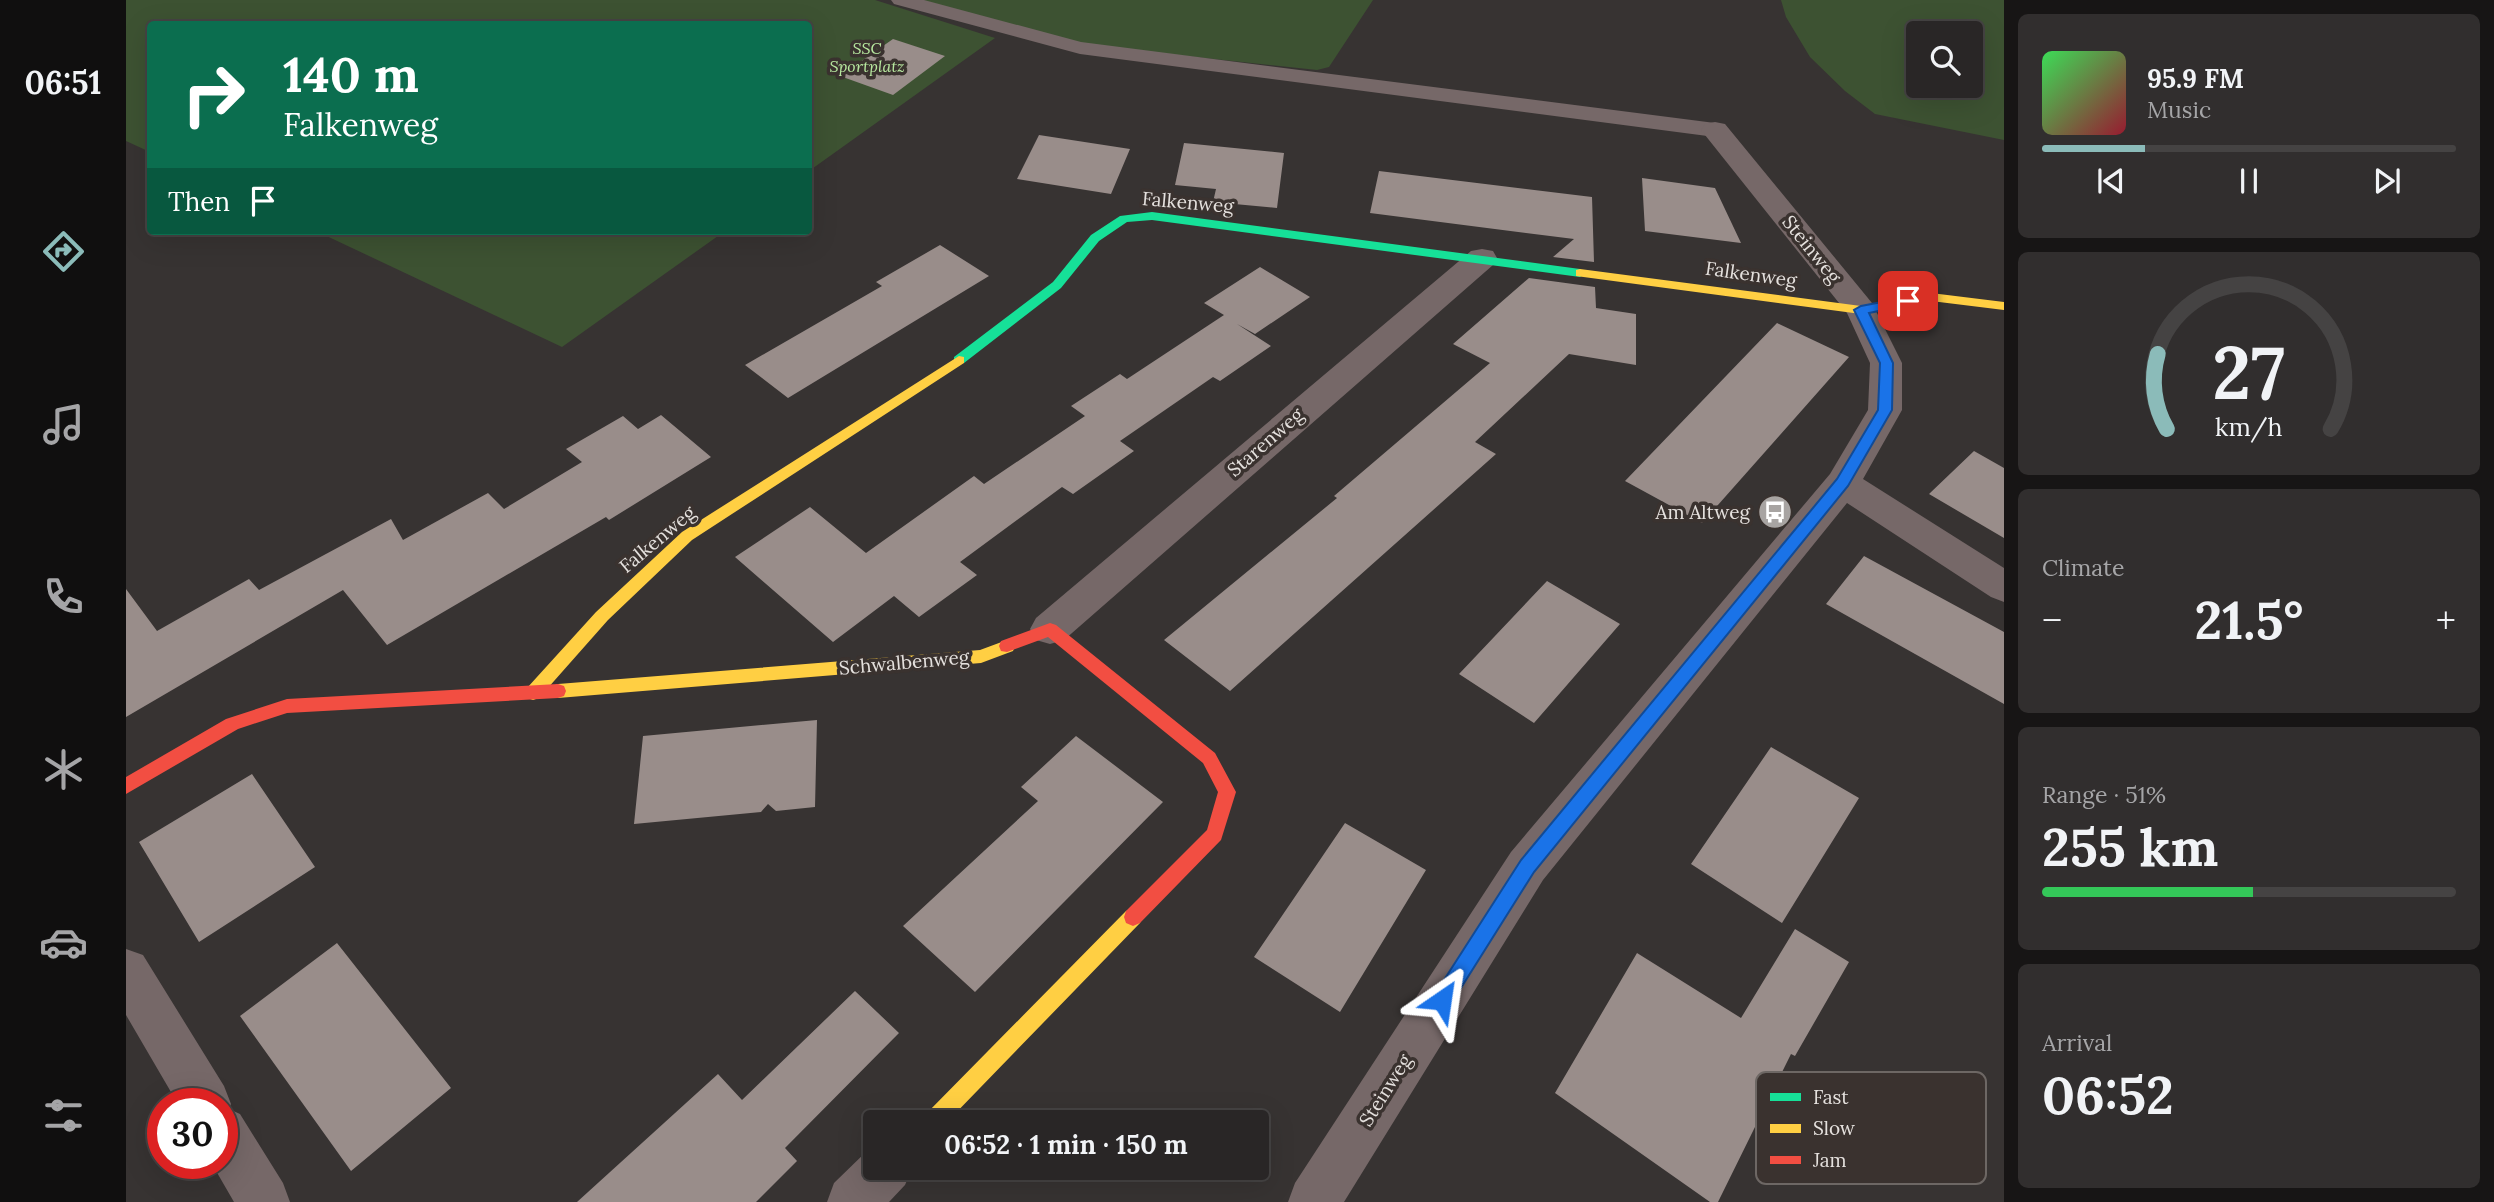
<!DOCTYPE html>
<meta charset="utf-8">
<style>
body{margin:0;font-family:Lora,serif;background:#312e2e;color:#f1f3f6;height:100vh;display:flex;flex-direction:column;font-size:26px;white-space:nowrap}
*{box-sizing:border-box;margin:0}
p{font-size:23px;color:#a5a5a7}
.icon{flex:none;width:38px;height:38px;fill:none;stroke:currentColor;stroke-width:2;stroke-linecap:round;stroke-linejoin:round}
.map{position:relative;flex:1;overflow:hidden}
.side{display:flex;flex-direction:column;gap:14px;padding:14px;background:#171515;width:490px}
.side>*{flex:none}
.top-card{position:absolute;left:21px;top:21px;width:665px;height:214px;border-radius:7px;box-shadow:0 7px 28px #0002,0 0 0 2px #454343;background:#0b6e4f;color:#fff;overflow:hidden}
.tools{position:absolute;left:1780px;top:21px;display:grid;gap:14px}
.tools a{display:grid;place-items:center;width:77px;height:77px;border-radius:7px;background:#292626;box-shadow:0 7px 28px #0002,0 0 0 2px #454343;font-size:35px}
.speed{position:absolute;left:21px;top:1088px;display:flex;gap:14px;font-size:35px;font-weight:700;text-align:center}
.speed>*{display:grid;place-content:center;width:91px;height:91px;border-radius:50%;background:#292626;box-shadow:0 7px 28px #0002,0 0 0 2px #454343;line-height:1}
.speed .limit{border:10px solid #d22;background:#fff;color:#111}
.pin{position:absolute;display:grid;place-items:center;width:60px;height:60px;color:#fff;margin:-30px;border-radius:14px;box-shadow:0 4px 10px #0006}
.me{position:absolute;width:77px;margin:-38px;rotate:32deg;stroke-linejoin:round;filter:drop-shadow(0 0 5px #0008)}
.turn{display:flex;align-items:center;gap:24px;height:147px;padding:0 21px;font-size:32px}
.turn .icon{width:91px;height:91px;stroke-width:2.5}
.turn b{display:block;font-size:49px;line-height:60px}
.then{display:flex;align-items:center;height:66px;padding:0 21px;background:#0003;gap:14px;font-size:26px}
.big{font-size:52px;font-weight:700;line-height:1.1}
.side .tile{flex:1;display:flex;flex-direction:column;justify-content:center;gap:10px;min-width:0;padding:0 24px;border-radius:10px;background:#312e2e}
.side .dial{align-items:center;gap:0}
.dial svg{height:182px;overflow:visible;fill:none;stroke:#454343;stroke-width:7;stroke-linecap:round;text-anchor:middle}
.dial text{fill:#f1f3f6;stroke:none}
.song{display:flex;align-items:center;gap:21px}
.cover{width:84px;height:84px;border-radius:10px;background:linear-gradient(135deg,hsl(130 70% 55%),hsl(350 70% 35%))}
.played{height:7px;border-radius:4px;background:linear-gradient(90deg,#8bbbb9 25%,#454343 25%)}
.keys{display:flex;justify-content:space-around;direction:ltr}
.heat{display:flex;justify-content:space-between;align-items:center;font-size:38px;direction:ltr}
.charge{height:10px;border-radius:5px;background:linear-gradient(90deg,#34c759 51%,#454343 0)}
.trip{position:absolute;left:737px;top:1110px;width:406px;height:70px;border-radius:7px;background:#292626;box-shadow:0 7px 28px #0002,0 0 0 2px #454343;font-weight:700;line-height:70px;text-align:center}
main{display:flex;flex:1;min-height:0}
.tabs{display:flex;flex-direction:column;width:126px;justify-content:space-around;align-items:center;background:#100f0f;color:#a5a5a7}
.tabs .icon{width:49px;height:49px}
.tabs .active{color:#8bbbb9}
.tabs b{font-size:32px;color:#f1f3f6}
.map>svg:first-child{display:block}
.green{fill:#3d5232;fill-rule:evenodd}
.building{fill:#998d8a}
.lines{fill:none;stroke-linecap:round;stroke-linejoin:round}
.lane{fill:#766868;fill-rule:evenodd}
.street{fill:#766868;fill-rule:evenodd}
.fast{fill:#16e098;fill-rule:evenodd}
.slow{fill:#ffcf43;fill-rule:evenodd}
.jam{fill:#f24e42;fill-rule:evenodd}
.route{fill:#1a73e8;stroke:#114b97;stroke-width:2}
.labels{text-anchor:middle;stroke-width:7;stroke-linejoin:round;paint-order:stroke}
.far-park-label{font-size:16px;font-style:italic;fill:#b8e9a0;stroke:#3a322f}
.street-label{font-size:19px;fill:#e5e1de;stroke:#3a322f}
.poi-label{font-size:19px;fill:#e5e1de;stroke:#3a322f;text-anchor:end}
.key{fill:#3a322f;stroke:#6d6764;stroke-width:2}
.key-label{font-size:19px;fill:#e5e1de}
</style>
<main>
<nav class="tabs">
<b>06:51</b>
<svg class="icon active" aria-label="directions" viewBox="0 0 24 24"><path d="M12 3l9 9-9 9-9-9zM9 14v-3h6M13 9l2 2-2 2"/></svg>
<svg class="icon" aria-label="music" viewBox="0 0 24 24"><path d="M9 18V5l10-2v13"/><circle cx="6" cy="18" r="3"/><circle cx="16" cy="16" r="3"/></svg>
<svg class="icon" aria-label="phone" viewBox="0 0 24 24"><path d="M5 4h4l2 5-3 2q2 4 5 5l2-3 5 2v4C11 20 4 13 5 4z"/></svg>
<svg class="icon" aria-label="climate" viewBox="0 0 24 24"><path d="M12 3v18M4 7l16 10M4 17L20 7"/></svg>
<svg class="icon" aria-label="car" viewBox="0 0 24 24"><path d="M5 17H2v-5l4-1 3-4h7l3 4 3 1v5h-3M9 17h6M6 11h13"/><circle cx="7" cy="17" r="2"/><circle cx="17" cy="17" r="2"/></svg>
<svg class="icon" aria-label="filters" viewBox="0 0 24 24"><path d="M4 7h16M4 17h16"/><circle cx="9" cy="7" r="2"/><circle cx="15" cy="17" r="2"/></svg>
</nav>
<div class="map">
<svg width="1878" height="1202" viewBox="0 0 1878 1202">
<rect width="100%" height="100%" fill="#373332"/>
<path class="green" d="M0,0h749l120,38 -186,133 -1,-147h-658v128l-24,-11z
M796,0h451l-44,67 -12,3 -233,-25z
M1655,0h223v140l-129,-26 -30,-23 -35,-34 -24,-40zM1792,33h52v53h-52z
M190,231h409l-163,116z"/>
<path class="building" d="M767,39l52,17 -52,39 -53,-19z
M913,135l91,14 -19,45 -94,-15z
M1058,143l100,10 -7,55 -64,-6 3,-13 -41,-4z
M1253,171l213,26 2,65 -41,-5 21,-18 -204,-26z
M1516,178l73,10 26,55 -96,-12z
M814,245l49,31 -201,122 -43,-33 137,-79 -6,-4z
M1134,267l50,30 -55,37 -18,-10 34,22 -51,35 -7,-4 -93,64 14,10 -61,43 -11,-7 -102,75 17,13 -58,42 -25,-21 -61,46 -98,-85 75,-50 56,46 108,-77 10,8 101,-68 -14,-10 49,-32 7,5 97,-64 -20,-12z
M1403,278l66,9 1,21 40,6v51l-67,-11 -94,88 21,12 -266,237 -66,-51 173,-142 -3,-2 156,-133 -37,-19z
M1651,323l72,34 -147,166 -77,-42z
M535,415l50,42 -102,63 -3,-3 -219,128 -44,-55 -217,127v-128l31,42 92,-52 10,11 132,-71 12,21 85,-47 16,16 78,-47 -16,-13 57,-33 15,13z
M1848,451l30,17v70l-75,-44z
M1738,556l140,76v72l-178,-100z
M1421,581l73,43 -86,99 -75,-49z
M691,720l-2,87 -39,4 -8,-7 -7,8 -127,12 9,-88z
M950,736l87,66 -188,190 -72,-66 135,-125 -17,-14z
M1645,747l88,51 -77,125 -91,-59z
M126,774l63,93 -116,75 -60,-100z
M1219,823l81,47 -86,142 -86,-55z
M1669,929l54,33 -54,94 -4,-2 -73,148h-8l-155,-109 82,-140 104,65z
M211,943l114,145 -100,83 -111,-155z
M729,991l44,42 -114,115 12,13 -41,41h-179l141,-128 24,26z"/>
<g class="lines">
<path class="lane" d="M765,0h33l157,42 634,81 8,2 3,5 -3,5 -8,2 -635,-83 -186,-50z"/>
<path class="street" d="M1589,122l10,2 147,179 30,60v47l-39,69 141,89v34l-13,-5 -144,-94 -304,377 -199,322h-56l7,-19 216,-331 319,-378 38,-64 2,-47 -23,-50 -146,-183 4,-6z
M1356,249l11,2 4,7 -4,7 -429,375 -14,4 -14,-4 -6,-11 6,-11 435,-367z
M0,949l17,6 81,131 7,18 -2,5 11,5 43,69 7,19h-56l-22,-38h10v-60h-44l-52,-89z
M749,1146v21h38l-8,18 -16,17h-62l7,-19 35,-34z"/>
<path class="fast" d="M1026,212l428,57 6,4 -6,4 -428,-57 -25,2 -28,19 -38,47 -97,75h-10v-6l99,-75 38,-47 29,-19z"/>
<path class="slow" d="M1454,269l281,37 70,-13 73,9v8l-73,-9 -70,13 -285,-38v-6z
M833,356l5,1v6l-272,177 -84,80 -69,78 -6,2 -6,-2 -2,-5 2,-5 69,-76 86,-80z
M881,640l6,1 2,5 -2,5 -32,12 -423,35 -6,-2 -2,-5 2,-5 6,-2 422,-34z
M1007,908l7,3 2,6 -2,6 -193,199h-25l3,-7 201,-204z"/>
<path class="jam" d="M924,623l6,2 159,128 21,39 -15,48 -81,83 -7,3 -7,-3 -2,-6 2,-6 81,-81 11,-38 -15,-29 -155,-126 -41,15 -6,-1 -2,-5 2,-5z
M432,684l6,2 2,5 -2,5 -6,2 -271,15 -49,16 -112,65v-17l100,-58 61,-20z"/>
</g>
<path class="route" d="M1782,297l6,4 -2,3 -43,9 24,50 -1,47 -44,76 -314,386 -85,135 -7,3 -7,-3 -3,-7 3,-6 86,-134 316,-381 41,-69 2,-47 -26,-53 7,-4z"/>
<defs>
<g id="bus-disc" transform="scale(1.75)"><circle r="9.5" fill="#a8a4a2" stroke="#3a322f"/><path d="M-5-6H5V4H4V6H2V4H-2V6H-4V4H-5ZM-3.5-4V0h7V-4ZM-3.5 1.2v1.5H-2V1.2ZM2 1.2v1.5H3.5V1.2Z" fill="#fff"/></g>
</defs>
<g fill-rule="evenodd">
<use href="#bus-disc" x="1649" y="512"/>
</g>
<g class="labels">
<g class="far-park-label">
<text x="741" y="54">SSC<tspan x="741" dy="18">Sportplatz</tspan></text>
</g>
<g class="street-label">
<text transform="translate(1062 202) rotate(5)" y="7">Falkenweg</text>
<text transform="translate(1686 249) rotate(51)" y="7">Steinweg</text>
<text transform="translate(1625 274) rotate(8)" y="7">Falkenweg</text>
<text transform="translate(1139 442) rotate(-41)" y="7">Starenweg</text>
<text transform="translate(531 539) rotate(-40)" y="7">Falkenweg</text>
<text transform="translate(778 662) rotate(-5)" y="7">Schwalbenweg</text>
<text transform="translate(1259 1090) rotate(-58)" y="7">Steinweg</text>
</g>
<g class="poi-label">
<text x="1624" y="519">Am Altweg</text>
</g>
</g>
<rect x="1630" y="1072" width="230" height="112" rx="10" class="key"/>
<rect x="1644" y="1093" width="31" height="8" fill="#16e098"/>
<rect x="1644" y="1124" width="31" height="9" fill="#ffcf43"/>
<rect x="1644" y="1156" width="31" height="8" fill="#f24e42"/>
<g class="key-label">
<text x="1687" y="1104">Fast</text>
<text x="1687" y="1135">Slow</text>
<text x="1687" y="1167">Jam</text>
</g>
</svg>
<div class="tools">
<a><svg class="icon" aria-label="search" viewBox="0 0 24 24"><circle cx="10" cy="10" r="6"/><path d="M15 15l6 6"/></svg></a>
</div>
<div class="speed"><div class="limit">30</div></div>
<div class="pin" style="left:1782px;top:301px;background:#d93025"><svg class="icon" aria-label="arrive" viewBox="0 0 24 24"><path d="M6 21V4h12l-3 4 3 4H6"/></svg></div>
<svg class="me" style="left:1316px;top:1000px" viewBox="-20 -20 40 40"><path d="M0-17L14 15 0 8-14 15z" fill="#1a73e8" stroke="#fff" stroke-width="4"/></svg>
<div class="trip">06:52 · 1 min · 150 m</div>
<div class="top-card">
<div class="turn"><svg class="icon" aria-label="right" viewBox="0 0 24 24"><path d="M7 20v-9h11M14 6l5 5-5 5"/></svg><div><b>140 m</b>Falkenweg</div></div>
<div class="then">Then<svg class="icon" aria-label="arrive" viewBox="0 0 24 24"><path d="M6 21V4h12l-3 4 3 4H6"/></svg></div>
</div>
</div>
<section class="side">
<div class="tile">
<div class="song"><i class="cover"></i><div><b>95.9 FM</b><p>Music</p></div></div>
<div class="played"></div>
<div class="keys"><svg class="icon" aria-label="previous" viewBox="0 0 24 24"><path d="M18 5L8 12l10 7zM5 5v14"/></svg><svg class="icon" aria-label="pause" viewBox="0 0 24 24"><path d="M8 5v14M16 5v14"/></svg><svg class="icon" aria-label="next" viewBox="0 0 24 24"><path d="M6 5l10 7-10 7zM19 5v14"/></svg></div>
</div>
<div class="tile dial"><svg viewBox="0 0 100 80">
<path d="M14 69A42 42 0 1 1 86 69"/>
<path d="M14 69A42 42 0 0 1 10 36" stroke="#8bbbb9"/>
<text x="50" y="56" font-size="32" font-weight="700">27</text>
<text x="50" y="72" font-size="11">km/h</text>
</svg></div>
<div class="tile"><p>Climate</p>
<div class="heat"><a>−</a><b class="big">21.5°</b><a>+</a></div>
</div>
<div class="tile"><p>Range · 51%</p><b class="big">255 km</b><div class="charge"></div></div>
<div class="tile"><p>Arrival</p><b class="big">06:52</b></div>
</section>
</main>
